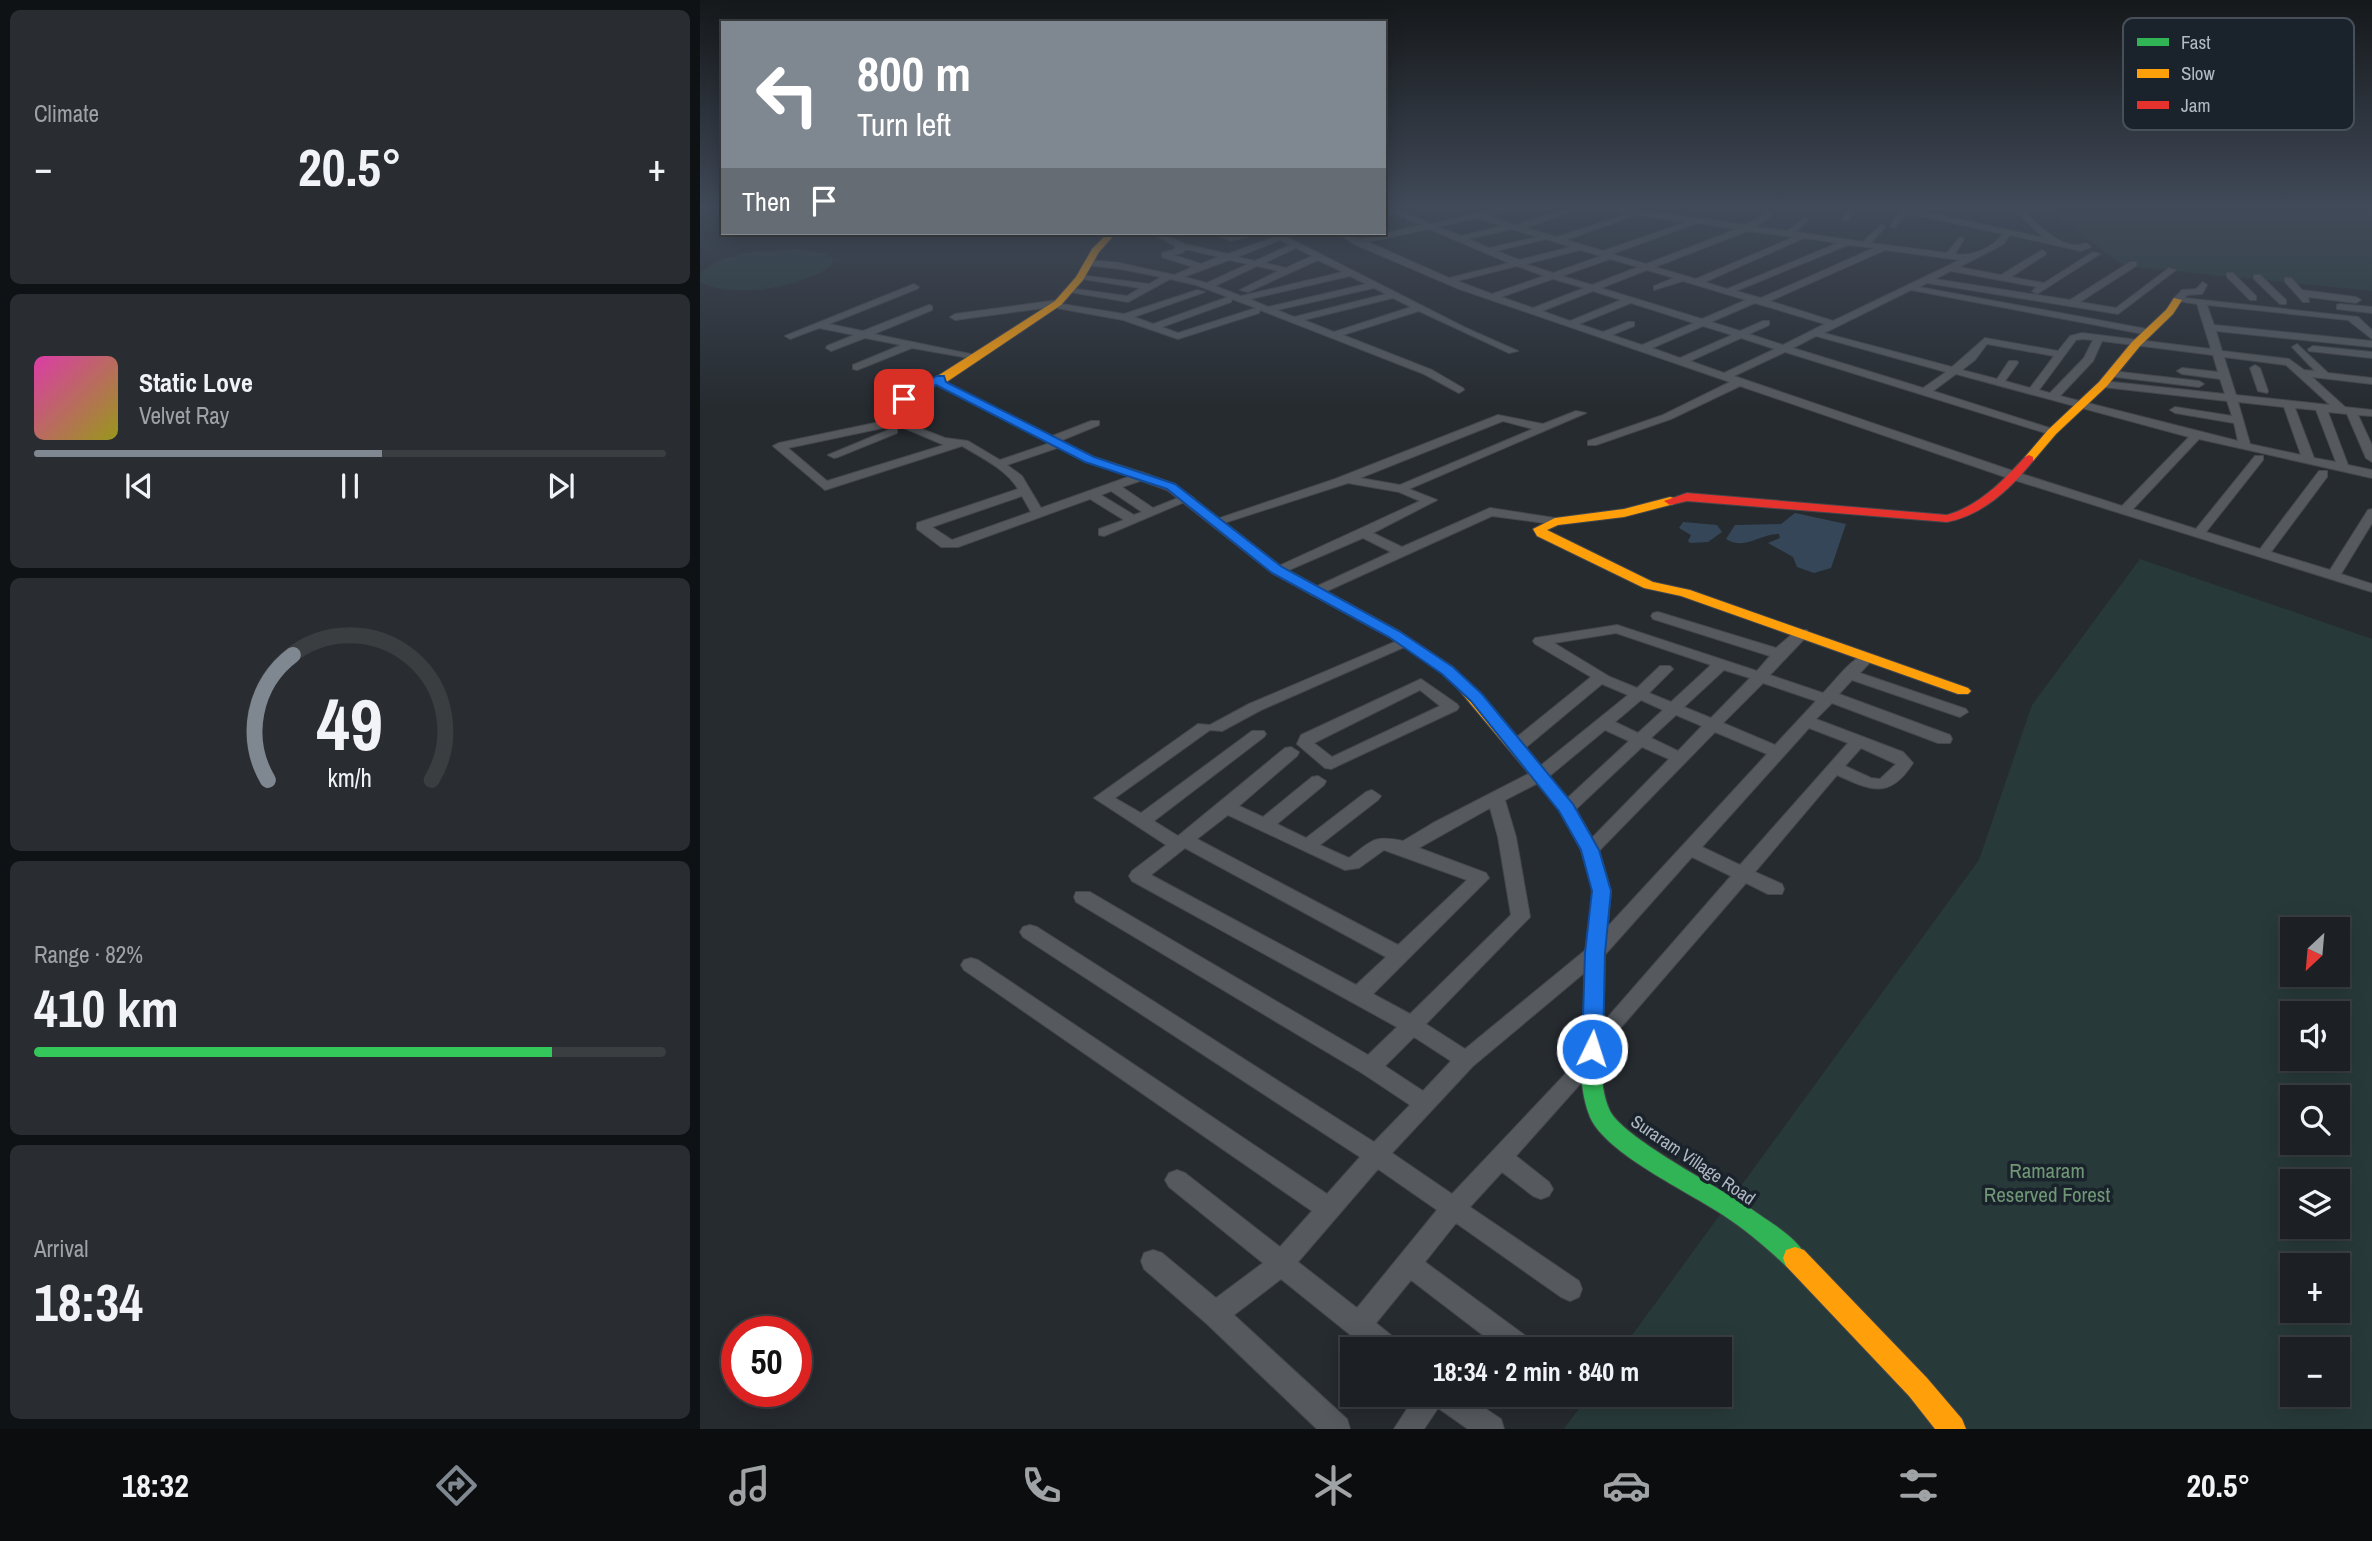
<!DOCTYPE html>
<meta charset="utf-8">
<style>
body{margin:0;font-family:"Archivo Narrow",sans-serif;background:#292d31;color:#f1f3f6;height:100vh;display:flex;flex-direction:column;font-size:26px;white-space:nowrap}
*{box-sizing:border-box;margin:0}
p{font-size:23px;color:#a0a3a6}
.icon{flex:none;width:38px;height:38px;fill:none;stroke:currentColor;stroke-width:2;stroke-linecap:round;stroke-linejoin:round}
.map{position:relative;flex:1;overflow:hidden}
.side{display:flex;flex-direction:column;gap:10px;padding:10px;background:#0f1214;width:700px}
.side>*{flex:none}
.guide{position:absolute;left:21px;top:21px;width:665px;height:214px;border-radius:0px;box-shadow:0 4px 18px #0003,0 0 0 2px #3a3e41;background:#7f8790;color:#fff;overflow:hidden}
.needle{width:46px;rotate:206deg}
.controls{position:absolute;left:1580px;top:917px;display:grid;gap:14px}
.controls a{display:grid;place-items:center;width:70px;height:70px;border-radius:0px;background:#1c2024;box-shadow:0 4px 18px #0003,0 0 0 2px #3a3e41;font-size:35px}
.speed{position:absolute;left:21px;top:1316px;display:flex;gap:14px;font-size:35px;font-weight:700;text-align:center}
.speed>*{display:grid;place-content:center;width:91px;height:91px;border-radius:50%;background:#1c2024;box-shadow:0 4px 18px #0003,0 0 0 2px #3a3e41;line-height:1}
.speed .limit{border:10px solid #d22;background:#fff;color:#111}
.pin{position:absolute;display:grid;place-items:center;width:60px;height:60px;color:#fff;margin:-30px;border-radius:14px;box-shadow:0 4px 10px #0006}
.me{position:absolute;width:77px;margin:-38px;rotate:4deg;stroke-linejoin:round;filter:drop-shadow(0 0 5px #0008)}
.turn{display:flex;align-items:center;gap:24px;height:147px;padding:0 21px;font-size:32px}
.turn .icon{width:91px;height:91px;stroke-width:2.5}
.turn b{display:block;font-size:49px;line-height:60px}
.then{display:flex;align-items:center;height:66px;padding:0 21px;background:#0003;gap:14px;font-size:26px}
.big{font-size:52px;font-weight:700;line-height:1.1}
.side .widget{flex:1;display:flex;flex-direction:column;justify-content:center;gap:10px;min-width:0;padding:0 24px;border-radius:10px;background:#292d31}
.side .dial{align-items:center;gap:0}
.dial svg{height:182px;overflow:visible;fill:none;stroke:#3a3e41;stroke-width:7;stroke-linecap:round;text-anchor:middle}
.dial text{fill:#f1f3f6;stroke:none}
.song{display:flex;align-items:center;gap:21px}
.cover{width:84px;height:84px;border-radius:10px;background:linear-gradient(135deg,hsl(320 70% 55%),hsl(60 70% 35%))}
.played{height:7px;border-radius:4px;background:linear-gradient(90deg,#7f8790 55%,#3a3e41 55%)}
.keys{display:flex;justify-content:space-around;direction:ltr}
.heat{display:flex;justify-content:space-between;align-items:center;font-size:38px;direction:ltr}
.charge{height:10px;border-radius:5px;background:linear-gradient(90deg,#34c759 82%,#3a3e41 0)}
.trip{position:absolute;left:640px;top:1337px;width:392px;height:70px;border-radius:0px;background:#1c2024;box-shadow:0 4px 18px #0003,0 0 0 2px #3a3e41;font-weight:700;line-height:70px;text-align:center}
.dock{display:flex;height:112px;justify-content:space-around;align-items:center;background:#0b0d0e;color:#a0a3a6}
.dock .icon{width:49px;height:49px}
.dock .current{color:#7f8790}
.dock b{font-size:32px;color:#f1f3f6}
main{display:flex;flex:1;min-height:0}
.map>svg:first-child{display:block}
.green{fill:#273a39;fill-rule:evenodd}
.water{fill:#354658}
.lines{fill:none;stroke-linecap:round;stroke-linejoin:round}
.street-casing{stroke:#44474b;stroke-width:2}
.fast-casing{stroke:#44474b;stroke-width:2}
.slow-casing{stroke:#44474b;stroke-width:2}
.jam-casing{stroke:#44474b;stroke-width:2}
.street{fill:#565a5f;fill-rule:evenodd}
.fast{fill:#30b455;fill-rule:evenodd}
.slow{fill:#ff9f0a;fill-rule:evenodd}
.jam{fill:#e5322d;fill-rule:evenodd}
.route{fill:#1a73e8;stroke:#114b97;stroke-width:2}
.labels{text-anchor:middle;stroke-width:7;stroke-linejoin:round;paint-order:stroke}
.street-label{font-size:18px;fill:#afb8c3;stroke:#1a232b}
.near-park-label{font-size:21px;fill:#709775;stroke:#1a232b}
.key{fill:#1a232b;stroke:#475059;stroke-width:2}
.key-label{font-size:19px;fill:#afb8c3}
</style>
<main>
<section class="side">
<div class="widget"><p>Climate</p>
<div class="heat"><a>−</a><b class="big">20.5°</b><a>+</a></div>
</div>
<div class="widget">
<div class="song"><i class="cover"></i><div><b>Static Love</b><p>Velvet Ray</p></div></div>
<div class="played"></div>
<div class="keys"><svg class="icon" aria-label="previous" viewBox="0 0 24 24"><path d="M18 5L8 12l10 7zM5 5v14"/></svg><svg class="icon" aria-label="pause" viewBox="0 0 24 24"><path d="M8 5v14M16 5v14"/></svg><svg class="icon" aria-label="next" viewBox="0 0 24 24"><path d="M6 5l10 7-10 7zM19 5v14"/></svg></div>
</div>
<div class="widget dial"><svg viewBox="0 0 100 80">
<path d="M14 69A42 42 0 1 1 86 69"/>
<path d="M14 69A42 42 0 0 1 25 14" stroke="#7f8790"/>
<text x="50" y="56" font-size="32" font-weight="700">49</text>
<text x="50" y="72" font-size="11">km/h</text>
</svg></div>
<div class="widget"><p>Range · 82%</p><b class="big">410 km</b><div class="charge"></div></div>
<div class="widget"><p>Arrival</p><b class="big">18:34</b></div>
</section>
<div class="map">
<svg width="1672" height="1429" viewBox="0 0 1672 1429">
<rect width="100%" height="100%" fill="#262b30"/>
<path class="green" d="M1345,207h327v84l-248,-25z
M99,249l28,5 6,5 -1,6c-27,22 -101,35 -132,17v-9c24,-22 68,-23 99,-24z
M1440,559l232,80v790h-808l25,-34h131v-46h-98l357,-489 53,-155zM1592,929h46v46h-46zM1592,1013h46v46h-46zM1592,1097h46v46h-46zM1592,1181h46v46h-46zM1592,1265h46v46h-46zM1592,1349h46v46h-46z"/>
<path class="water" d="M1095,513l51,11 -15,44 -17,5 -17,-6 -4,-10 -25,-14 12,-5 -1,-4c-18,-1 -34,17 -53,5l9,-14 46,-1z
M983,522l34,3 5,7 -14,10 -18,1 -2,-2 3,-6 -12,-7z"/>
<g class="lines">
<g class="street-casing">
<path id="street" d="M684,207h8l39,17 75,-17h16l-35,9 29,9 55,-18h12l-58,21 32,9 71,-23 -35,-7h22l131,18 22,-13 3,4 -16,11 33,4 17,-14 4,2 -13,13 67,10 18,-17 4,2 -14,16 76,10 13,-16 4,2 -9,15c16,3 38,-6 48,-20l-96,-21 -13,15 -4,-2 10,-15 -13,-4h16l141,31 -33,-31h9c16,15 41,46 66,36l5,4 -10,4 -71,-16 -6,9 -45,23 42,8 41,-25 4,3 -1,2 -34,22 33,6 49,-31 7,2 -63,40 -5,-3 5,-4 -86,-16 -16,8 135,21 60,-38h6v4l-56,36 36,6 53,-40 7,2 -58,44 -191,-31 -8,4 233,43 2,2 -5,3 -238,-45 -87,43 128,34 33,-29 73,13 12,-15 12,-3 129,16 -14,-45 -25,-4 10,-10 14,-1 7,-7 4,3 -5,9 -15,1 -3,3 174,19 14,13v9l-24,-19 -141,-15 7,20 158,16v6l-156,-16 6,20 67,8 15,11 11,1 -23,-24 5,-3 31,29 44,5v6l-60,-7 33,30 27,3v6l-14,-1 14,30v17l-6,-4 -19,-44 -19,-2 20,53 24,5v8l-173,-39 -66,70 63,20 59,-73h8v4l-57,72 54,17 59,-78h8v6l-56,75 59,18 38,-60 4,-1v14l-31,51 31,10v8l-361,-113 -271,-93 -69,33 -75,26h-8v-4l75,-26 67,-33 -271,-93 -105,-45 -18,-11h10l14,6 62,-14 -38,-16zM936,215l51,7 -84,29 -37,-11zM777,218l26,8 -42,10 -23,-9zM997,223l40,6 -91,35 -34,-10zM729,229l80,34 -60,15 -81,-36zM812,229l25,8 -48,11 -21,-9zM1048,231l46,6 -98,42 -41,-12zM1104,238l34,5 -111,46 -22,-7zM846,239l25,8 -52,13 -22,-9zM1148,245l26,3 -113,50 -25,-7zM880,250l21,6 -48,17 -27,-9zM1185,250l75,10 -127,61 -63,-20zM910,259l28,8 -46,18 -30,-9zM817,266l27,10 -52,18 -35,-13zM947,270l27,8 -20,8v4l29,-9 63,19 -44,19 -101,-31zM853,279l31,9 -51,20 -32,-11zM893,291l28,9 -51,21 -28,-10zM931,303l63,20 -52,22 -30,-10 22,-9v-4h-6l-25,10 -24,-8zM1055,303l70,21 -42,21 -34,-11 20,-9v-4h-6l-23,10 -29,-9zM1003,326l29,9 -52,23 -28,-10zM1116,336l130,36 -23,16 -130,-40zM1041,338l34,11 -51,24 -34,-12zM1382,339l11,1 -9,18 -34,35 -11,-3 37,-50zM1402,341l111,14 5,17 -36,-4 -5,3 5,3 38,5 5,15 -122,-13 -5,3 5,3 124,14 5,15 -57,-9 -5,3 5,3 59,10 4,18 -178,-45 33,-35zM1287,344l67,12 -24,32 -25,-7 13,-18 -1,-2h-8l-12,18 -35,-9 13,-10zM1085,352l267,83 6,-3 -2,-2 -123,-39 23,-17 233,63 -67,69 -103,-33 -285,-97zM1524,357l62,8 44,40 -94,-10zM1538,402l46,5 17,48 -51,-11zM1595,408l21,2 20,52 -22,-4z
M1095,207h8l-7,6 -4,-2z
M1149,207h8l-9,14h-6z
M1221,207h49l1,1 -4,2h-43z
M451,233h10l24,11 43,10 46,-17 -5,-4h10l187,95 52,23 -9,2 -90,-42 -76,24 89,35 31,18 1,2 -5,3 -35,-19 -164,-64 -1,3 -81,26 -55,-19 -72,-13 -96,13 -5,-3 5,-3 103,-14 4,4 62,10 73,-24 8,2 -71,25 19,7 75,-27 -32,-12 -26,-6 -42,23 -64,-11 5,-3 58,8 13,-8 -64,-10 4,-3 69,9 12,-7 -41,-8 -35,-4v-4l3,-1 32,3 54,12 19,-8 -31,-10v-4l13,-4v-3zM580,240l10,5 -35,16 -18,-4zM596,248l16,8 -26,12 -22,-5zM485,249l34,8 -18,7 -27,-9 10,-3zM529,260l19,4 -41,19 -23,-6zM618,260l25,12 -102,24 -26,-10 42,-20 21,5 -38,19 8,2zM650,276l16,8 -98,23 -18,-8zM674,288l12,6 -92,23 -17,-7zM693,298l18,9 -77,25 -30,-12zM532,299l24,9 -78,25 -16,-6 69,-25z
M512,233h11l9,3 30,-3 -31,8z
M1527,273h6l23,23v4h-6l-23,-23z
M1554,275h6l26,25v4h-6l-26,-25z
M1585,278h6l11,12 54,7 5,3 -5,3 -48,-6 1,5h-6l-18,-20z
M214,284l5,3 -2,2 -88,35 34,7 66,-26 3,1v4l-58,24 106,22v4l-68,-12 -55,22 -4,-1v-4l48,-20 -36,-7 -34,13 -5,-3 1,-2 27,-11 -35,-7 -29,11 -5,-3z
M1640,304l32,3v6l-35,-4v-4z
M1613,346l59,6v6l-63,-7 -1,-2z
M1555,365l5,3 8,23 -1,2 -9,-2 -8,-23z
M1412,371l87,10 5,3 -5,3 -91,-11 -1,-2z
M240,376l5,3 -1,2 -36,20 -12,13 13,10 36,14 23,3 32,19 50,-17 -5,-3 2,-2 44,-17h8v4l-39,16 5,3 -2,2 -56,19 15,11 19,32 101,-36 6,4 -2,3 -24,8 31,21 35,-14 6,4 -90,38 -5,-1v-6l25,-9 -34,-21 -132,48h-17l-24,-18v-6l101,-34c-11,-19 -37,-32 -56,-43l-137,44 -52,-44 6,-3 110,-23 -6,-5 17,-18zM197,425l47,20 -117,36 -39,-33zM411,491l31,21 -8,3 -33,-20zM322,496l9,16 -79,28 -20,-13z
M876,411l10,2 -177,76 28,11 -64,33 29,14 88,-39 65,10 4,1v6l-67,-9 -176,80 -5,-1 -2,-3 2,-3 80,-37 -28,-14 -81,35 -5,1 -7,-4 150,-69 -21,-9 -51,-9 -127,41h-8l-2,-3 124,-42 163,-64 45,9zM803,421l30,8 -133,56 -40,-7z
M193,428l4,1v4l-59,24 -4,1 -6,-3z
M958,612l118,36 21,-18h10l2,3 -2,3 -37,39 53,18c13,-13 28,-35 45,-40l7,4 -15,16 106,36 2,3 -8,5 -6,-2 -102,-35 -13,14 111,41 2,4 -2,4h-12l-106,-40 -16,16 87,33 10,11c-23,36 -41,28 -76,12l-82,97 27,12 2,5 -2,5h-14l-22,-11 -148,171 3,5 -4,6 -81,91 33,26 4,7 -4,7 -8,3 -8,-3 -31,-24 -32,35 109,74 3,8 -3,8 -9,4 -9,-4 -105,-74 -31,39 106,78 4,9h-34l-90,-69 -35,43 21,17 4,9h-33l-87,-70 -47,36 113,104 3,10h-33l-111,-106 -62,-54 -3,-8 3,-8 9,-3 9,3 54,45 47,-35 -94,-76 -4,-7 4,-7 8,-3 8,3 95,74 32,-36 -348,-241 -3,-5 3,-5 7,-2 7,2 349,234 33,-37 -337,-220 -3,-5 3,-5 7,-2 7,2 337,215 36,-37 -48,-32 -286,-171 -2,-5 2,-5h14l278,163 29,-28 -265,-146 -3,-5 3,-5 34,-26 -72,-47 104,-74 12,1 39,-21 155,-66 7,4 -2,3 -148,65 -39,21 -12,-1 -95,68 26,15 111,-82h12l2,3 -2,3 -110,84 24,15 107,-88 6,-1 8,5 -2,4 -58,50 24,11 49,-40 6,-1 8,5 -2,4 -47,39 29,14 60,-46 6,-2 9,6 -3,4 -58,45 29,13c24,-18 24,-23 54,-17l30,-18 101,-52 94,-76 -26,-11 -78,65h-12l-2,-4 2,-4 79,-64 -56,-33 -2,-3 2,-3 82,-13 140,46 13,-15 -117,-37 -2,-3 2,-3zM916,633l95,32 -40,37 -22,-9 24,-24 -3,-3h-10l-23,22 -27,-11 -56,-34zM1024,670l26,8 -39,40 -27,-11zM1063,683l53,18 -41,44 -52,-22zM941,700l22,10 -25,23 -23,-11zM976,715l26,11 -24,25 -27,-13zM1109,728l39,15 -108,122 -38,-18zM905,730l24,11 -68,63 -3,4 3,4h12l69,-65 27,12 -85,87 -3,4 3,4h12l119,-122 52,22 -179,194 -123,101 -39,-25 104,-107 -14,-80 -11,-37 41,-21zM1161,748l35,16 -16,15 -9,-1 -26,-12zM790,808l8,29 13,78 -101,99 -37,-20 116,-116 -3,-5 -67,-25zM528,815l117,55 14,-2 25,-18 83,30 -69,65 -201,-106zM485,848l201,109 -30,28 -205,-110zM992,857l39,19 -144,165 -3,6 2,5 -134,142 -60,-41 81,-87 129,-108zM714,1037l37,24 -28,30 -38,-25zM678,1169l59,41 -80,98 -59,-46z
M721,679l36,25 2,3 -2,3 -126,59 -6,-1 -28,-24 4,-9zM720,690l20,16 -108,51 -18,-14z
M716,1395h49l36,24 3,10h-36l-30,-21 -14,21h-30z"/>
</g>
<g class="fast-casing">
<path id="fast" d="M894,991l7,2 3,6c0,34 -9,80 6,112 15,29 119,81 150,104 16,11 39,25 47,43l-3,8 -9,3 -9,-3c-19,-18 -40,-36 -63,-51 -34,-23 -117,-61 -133,-98 -15,-37 -7,-80 -6,-118l3,-6z"/>
</g>
<g class="slow-casing">
<path id="slow" d="M408,233h8l-17,19 -16,28 -22,25 -116,78 149,74 56,18v6l-4,1 -60,-21 -151,-77 1,-7 119,-76 21,-24 16,-28z
M1474,298l8,2 -9,14 -33,32 -33,40 -51,48 -23,27h-8v-4l23,-27 51,-48 33,-40 34,-32z
M970,497l4,1v6l-50,13 -66,8 -11,5 106,52 37,8 278,98 3,3 -3,3h-10l-277,-98 -37,-8 -107,-52 -4,-7 22,-11 69,-9z
M762,679l5,2 106,123 26,46 12,41 -6,62 -1,46 -3,6 -7,2 -7,-2 -3,-6 1,-46 8,-62 -12,-41 -21,-39 -106,-127z
M1095,1247l9,3 123,128 35,41 4,10h-31l-26,-33 -123,-130 -3,-8 3,-8z"/>
</g>
<g class="jam-casing">
<path id="jam" d="M1329,455l4,2v4c-23,28 -50,54 -86,61l-260,-21 -17,4 -6,-4 23,-8 260,22c32,-9 56,-34 78,-58z
M446,474l29,10 107,83 117,64 54,36 17,17 -3,3h-10l-14,-14 -54,-36 -117,-64 -105,-83 -25,-9v-6z"/>
</g>
<use href="#street" class="street"/>
<use href="#fast" class="fast"/>
<use href="#slow" class="slow"/>
<use href="#jam" class="jam"/>
</g>
<linearGradient id="sky" x2="0" y2="1"><stop stop-color="#15181a"/><stop offset="0.51" stop-color="#414a59"/><stop offset="1" stop-color="#414a59" stop-opacity="0"/></linearGradient>
<rect width="1672" height="407" fill="url(#sky)"/>
<path class="route" d="M237,376h7l2,6 148,75 81,27 107,83 117,64 54,36 29,27 91,110 26,46 12,41 -6,62 -2,96 -3,6 -8,3 -7,-3 -3,-6 3,-96 7,-62 -11,-41 -22,-39 -88,-110 -29,-27 -53,-37 -117,-64 -105,-84 -82,-27 -149,-77 -28,16 -10,-2z"/>
<g class="labels">
<g class="street-label">
<text transform="translate(993 1160) rotate(34)" y="6">Suraram Village Road</text>
</g>
<g class="near-park-label">
<text x="1347" y="1178">Ramaram<tspan x="1347" dy="24">Reserved Forest</tspan></text>
</g>
</g>
<rect x="1423" y="18" width="231" height="112" rx="10" class="key"/>
<rect x="1437" y="38" width="32" height="8" fill="#30b455"/>
<rect x="1437" y="69" width="32" height="9" fill="#ff9f0a"/>
<rect x="1437" y="101" width="32" height="8" fill="#e5322d"/>
<g class="key-label">
<text x="1481" y="49">Fast</text>
<text x="1481" y="80">Slow</text>
<text x="1481" y="112">Jam</text>
</g>
</svg>
<div class="controls">
<a><svg class="needle" viewBox="-14 -14 28 28"><path d="M0-13l5 13h-10z" fill="#e53935"/><path d="M0 13l5-13h-10z" fill="#a0a3a6"/></svg></a>
<a><svg class="icon" aria-label="sound" viewBox="0 0 24 24"><path d="M4 9h4l5-4v14l-5-4H4zM17 9q2 3 0 6"/></svg></a>
<a><svg class="icon" aria-label="search" viewBox="0 0 24 24"><circle cx="10" cy="10" r="6"/><path d="M15 15l6 6"/></svg></a>
<a><svg class="icon" aria-label="layers" viewBox="0 0 24 24"><path d="M12 4l9 5-9 5-9-5zM3 14l9 5 9-5"/></svg></a>
<a>+</a>
<a>−</a>
</div>
<div class="speed"><div class="limit">50</div></div>
<div class="pin" style="left:204px;top:399px;background:#d93025"><svg class="icon" aria-label="arrive" viewBox="0 0 24 24"><path d="M6 21V4h12l-3 4 3 4H6"/></svg></div>
<svg class="me" style="left:892px;top:1049px" viewBox="-20 -20 40 40"><circle r="17" fill="#1a73e8" stroke="#fff" stroke-width="3"/><path d="M0-11L8 9 0 5-8 9z" fill="#fff"/></svg>
<div class="trip">18:34 · 2 min · 840 m</div>
<div class="guide">
<div class="turn"><svg class="icon" aria-label="left" viewBox="0 0 24 24"><path d="M17 20v-9H6M10 6l-5 5 5 5"/></svg><div><b>800 m</b>Turn left</div></div>
<div class="then">Then<svg class="icon" aria-label="arrive" viewBox="0 0 24 24"><path d="M6 21V4h12l-3 4 3 4H6"/></svg></div>
</div>
</div>
</main>
<nav class="dock">
<b>18:32</b>
<svg class="icon current" aria-label="directions" viewBox="0 0 24 24"><path d="M12 3l9 9-9 9-9-9zM9 14v-3h6M13 9l2 2-2 2"/></svg>
<svg class="icon" aria-label="music" viewBox="0 0 24 24"><path d="M9 18V5l10-2v13"/><circle cx="6" cy="18" r="3"/><circle cx="16" cy="16" r="3"/></svg>
<svg class="icon" aria-label="phone" viewBox="0 0 24 24"><path d="M5 4h4l2 5-3 2q2 4 5 5l2-3 5 2v4C11 20 4 13 5 4z"/></svg>
<svg class="icon" aria-label="climate" viewBox="0 0 24 24"><path d="M12 3v18M4 7l16 10M4 17L20 7"/></svg>
<svg class="icon" aria-label="car" viewBox="0 0 24 24"><path d="M5 17H2v-5l4-1 3-4h7l3 4 3 1v5h-3M9 17h6M6 11h13"/><circle cx="7" cy="17" r="2"/><circle cx="17" cy="17" r="2"/></svg>
<svg class="icon" aria-label="filters" viewBox="0 0 24 24"><path d="M4 7h16M4 17h16"/><circle cx="9" cy="7" r="2"/><circle cx="15" cy="17" r="2"/></svg>
<b>20.5°</b>
</nav>
